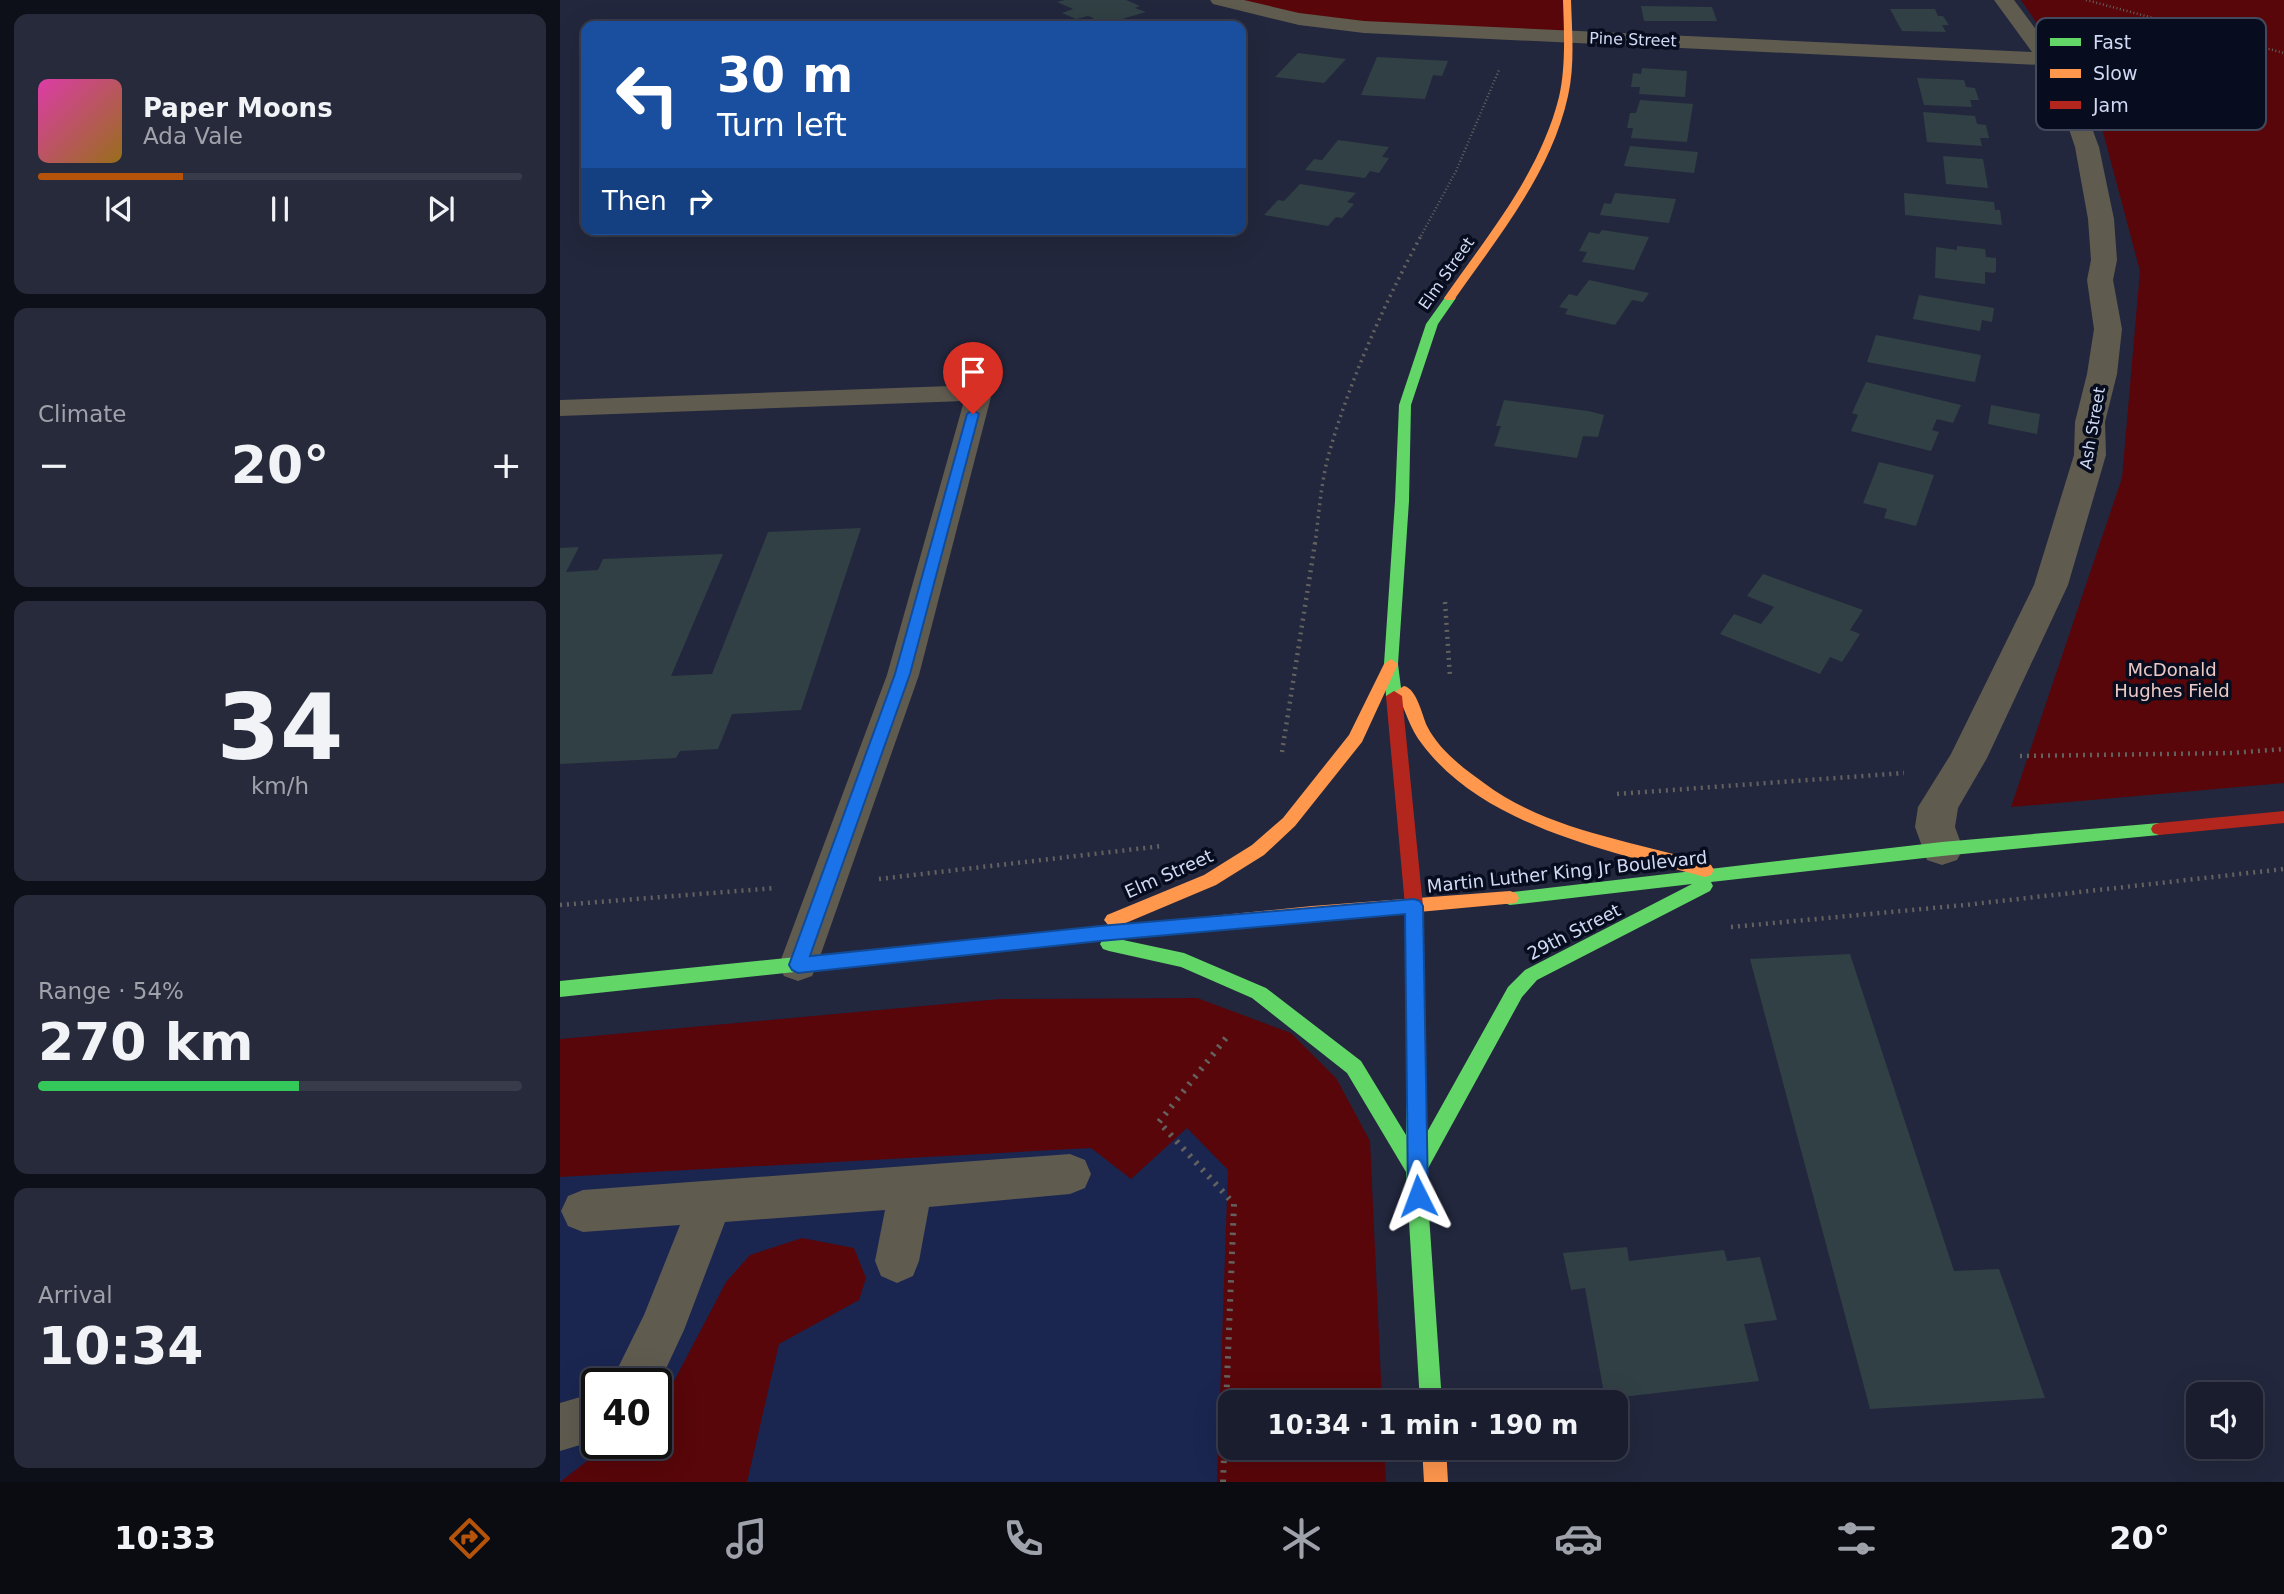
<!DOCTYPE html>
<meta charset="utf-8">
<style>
body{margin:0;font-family:"DejaVu Sans",sans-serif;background:#272a3a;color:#f1f3f6;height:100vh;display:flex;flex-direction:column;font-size:26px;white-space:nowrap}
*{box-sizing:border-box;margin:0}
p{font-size:23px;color:#9fa2aa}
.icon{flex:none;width:38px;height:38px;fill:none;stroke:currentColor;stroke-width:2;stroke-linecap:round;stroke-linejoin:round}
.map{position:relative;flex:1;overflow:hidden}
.panel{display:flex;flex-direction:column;gap:14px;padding:14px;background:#0e1019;width:560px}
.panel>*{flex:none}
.guide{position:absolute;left:21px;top:21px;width:665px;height:214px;border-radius:14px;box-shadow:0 7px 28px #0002,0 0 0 2px #383b4a;background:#1a4fa0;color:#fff;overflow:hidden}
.fabs{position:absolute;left:1626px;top:1382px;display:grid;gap:14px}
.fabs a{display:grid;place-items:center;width:77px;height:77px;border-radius:14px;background:#1a1d2e;box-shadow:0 7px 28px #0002,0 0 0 2px #383b4a;font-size:35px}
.speed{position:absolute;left:21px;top:1368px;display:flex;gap:14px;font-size:35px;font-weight:700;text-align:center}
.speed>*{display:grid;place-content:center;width:91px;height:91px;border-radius:50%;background:#1a1d2e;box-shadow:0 7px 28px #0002,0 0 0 2px #383b4a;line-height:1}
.speed .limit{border:4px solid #111;border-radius:10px;background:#fff;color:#111}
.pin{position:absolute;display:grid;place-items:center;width:60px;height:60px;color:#fff;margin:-72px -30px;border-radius:50% 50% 50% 0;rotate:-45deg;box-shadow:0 0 7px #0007}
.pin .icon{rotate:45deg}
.me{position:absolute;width:77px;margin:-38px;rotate:357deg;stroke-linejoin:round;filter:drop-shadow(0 0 5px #0008)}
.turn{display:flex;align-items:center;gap:24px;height:147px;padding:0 21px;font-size:32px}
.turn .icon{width:91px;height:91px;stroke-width:2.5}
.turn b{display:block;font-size:49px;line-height:60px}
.then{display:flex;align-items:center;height:66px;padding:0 21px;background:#0003;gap:14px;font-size:26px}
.big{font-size:52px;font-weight:600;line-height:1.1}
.panel .widget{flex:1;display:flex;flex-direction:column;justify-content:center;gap:10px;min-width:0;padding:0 24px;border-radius:14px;background:#272a3a}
.panel .dial{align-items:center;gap:0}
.dial b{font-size:91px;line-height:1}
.song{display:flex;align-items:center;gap:21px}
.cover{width:84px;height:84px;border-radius:10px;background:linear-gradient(135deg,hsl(320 70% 55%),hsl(40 70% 35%))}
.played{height:7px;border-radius:4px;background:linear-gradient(90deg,#b45309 30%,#383b4a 30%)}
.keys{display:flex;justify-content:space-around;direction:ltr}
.heat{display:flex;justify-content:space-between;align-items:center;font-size:38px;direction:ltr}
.charge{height:10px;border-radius:5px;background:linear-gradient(90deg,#34c759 54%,#383b4a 0)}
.trip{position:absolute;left:658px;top:1390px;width:410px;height:70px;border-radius:14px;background:#1a1d2e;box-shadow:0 7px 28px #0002,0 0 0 2px #383b4a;font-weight:600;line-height:70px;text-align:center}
.menu{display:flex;height:112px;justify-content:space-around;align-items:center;background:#0a0c12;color:#9fa2aa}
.menu .icon{width:49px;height:49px}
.menu .selected{color:#b45309}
.menu b{font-size:32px;color:#f1f3f6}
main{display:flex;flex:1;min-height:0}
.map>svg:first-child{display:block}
.built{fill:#1a2650;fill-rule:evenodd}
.green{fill:#580609}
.building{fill:#314044}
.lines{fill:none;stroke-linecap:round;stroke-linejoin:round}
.path-far3{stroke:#63625f;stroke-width:2.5;stroke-dasharray:1 2.5;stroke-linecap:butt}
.path-far2{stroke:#63625f;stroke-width:3.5;stroke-dasharray:2 4.5;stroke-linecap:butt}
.path-far1{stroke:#63625f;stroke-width:4.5;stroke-dasharray:2 5;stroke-linecap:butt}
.path{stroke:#63625f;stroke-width:6;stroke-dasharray:2.5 7;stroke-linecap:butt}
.lane{fill:#605b4f;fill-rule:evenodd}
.street{fill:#605b4f;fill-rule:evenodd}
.fast{fill:#63d668;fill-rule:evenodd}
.slow{fill:#ff974d;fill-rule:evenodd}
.jam{fill:#b3261e;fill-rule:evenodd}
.route{fill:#1a73e8;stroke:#114b97;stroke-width:2}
.labels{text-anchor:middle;stroke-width:7;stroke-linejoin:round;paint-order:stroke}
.far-street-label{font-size:16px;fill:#d0daf4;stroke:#070d1e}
.park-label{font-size:18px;fill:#ecc9c4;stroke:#070d1e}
.street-label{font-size:18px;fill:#d0daf4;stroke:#070d1e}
.key{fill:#070d1e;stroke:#434a5e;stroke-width:2}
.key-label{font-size:19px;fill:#d0daf4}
</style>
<main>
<section class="panel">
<div class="widget">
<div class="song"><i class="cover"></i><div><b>Paper Moons</b><p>Ada Vale</p></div></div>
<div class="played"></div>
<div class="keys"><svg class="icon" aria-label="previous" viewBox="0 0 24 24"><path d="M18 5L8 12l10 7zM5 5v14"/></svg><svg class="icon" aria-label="pause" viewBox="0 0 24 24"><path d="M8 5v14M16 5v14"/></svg><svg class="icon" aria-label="next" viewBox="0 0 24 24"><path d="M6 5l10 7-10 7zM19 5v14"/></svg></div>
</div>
<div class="widget"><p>Climate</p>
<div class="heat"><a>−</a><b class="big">20°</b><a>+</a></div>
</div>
<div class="widget dial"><b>34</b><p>km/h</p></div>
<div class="widget"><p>Range · 54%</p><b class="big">270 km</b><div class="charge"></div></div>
<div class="widget"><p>Arrival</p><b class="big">10:34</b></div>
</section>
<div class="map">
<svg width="1724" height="1482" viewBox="0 0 1724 1482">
<rect width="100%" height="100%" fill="#22273d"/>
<path class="built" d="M637,998l173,143 12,261h-152v45h154l2,35h-826v-443l440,-40zM37,1384h59v60h-59z"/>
<path class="green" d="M660,0h347l3,36 -206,-9z
M1461,0h263v783l-273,24 111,-329 18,-207 -37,-139 -35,-63z
M637,998l94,35 45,45 34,63 12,261h-152v45h154l2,35h-169l11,-312 -41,-42 -56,51 -40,-31 -531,29v-138l440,-40z
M242,1238l52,10 12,30 -7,22 -80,44 -32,138h-187l49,-38h47v-45l17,-16 53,-101 24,-27z"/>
<path class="building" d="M505,0h61l14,6 -5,2 11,4 -48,14 -12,-5 8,-3 -6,-2 -12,3 -14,-6 11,-4 -16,-7z
M1081,6l71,1 5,14h-73z
M1330,9h45l3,7h5l6,9h-7l4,7 -44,-1z
M738,53l48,6 -22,24 -49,-6z
M817,57l71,4 -6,15 -9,-1 -8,24 -64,-4z
M1082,68l45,3 -2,26 -46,-3 1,-7h-9l2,-14 8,1z
M1357,78l47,2 2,7 9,1 4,12h-9l2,7 -48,-2z
M1080,100l53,4 -6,38 -56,-4 2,-10h-6l3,-15h6z
M1363,112l52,4 2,8 9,1 3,13h-9l2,8 -55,-4z
M778,140l51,7 -7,10 7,1 -10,15 -9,-2 -5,7 -60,-8 9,-11 8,1z
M1070,146l68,6 -4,21 -70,-7z
M1383,156l40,3 5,29 -42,-4z
M740,184l56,9 -9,9 7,2 -12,14 -6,-1 -8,9 -64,-11 14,-15 6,1z
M1055,193l61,6 -7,24 -69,-8 4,-12 7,1z
M1344,193l90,9 1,8h5l2,15 -97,-10z
M1042,230l47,7 -15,33 -52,-8 5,-10 -8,-1 10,-19 10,2z
M1397,246l28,3 1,8 10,1v13l-2,2 -9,-1v12l-50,-6 1,-31 21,3z
M1029,280l60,13 -6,9 -11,-2 -17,25 -50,-11 3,-5 -9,-2 10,-13 8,2z
M1359,295l75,13 -2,14 -10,-2 -2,11 -67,-12z
M1316,335l105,20 -6,27 -108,-20z
M1306,382l95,23 -8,18 -16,-4 -5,11 7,2 -8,19 -80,-20 7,-16 -6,-2z
M944,400l84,11 16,4 -6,22 -15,-1 -6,22 -83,-12 7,-20h-5z
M1431,405l49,9 -3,20 -49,-10z
M1319,462l55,13 -18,51 -32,-8 3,-9 -24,-6z
M301,528l-60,182 -69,4 -14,35 -38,2 -4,7 -116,6v-216l19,-1 -13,25 32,-2 5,-11 120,-5 -52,122 41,-2 56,-142z
M1203,574l100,36 -13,20 10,4 -18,28 -12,-5 -10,17 -100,-40 14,-20 27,10 13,-17 -27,-11z
M1290,954l104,317 45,-2 46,129 -175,11 -120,-450z
M1067,1247l2,14 95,-11 3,11 33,-4 17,63 -33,4 15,57 -154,18 -20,-111 -14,2 -8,-37z"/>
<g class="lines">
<path class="path-far3" d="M1526,0l198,53
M1529,52l171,-5
M861,236l35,-65 43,-101"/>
<path class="path-far2" d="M755,544c4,-30 6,-64 15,-94 21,-73 56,-150 92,-216"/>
<path class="path-far1" d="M885,602l5,75
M722,752l33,-209
M1460,756l212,-3 52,-4
M1057,794l287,-21
M319,879l283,-33
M0,905l216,-17
M1171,927l234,-22 319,-36"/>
<path class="path" d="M663,1482l11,-278 -75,-82 71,-89"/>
<path class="lane" d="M419,385l9,3 4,5 -73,282 -102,290 -5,11 -14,5 -14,-5 -5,-11 108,-290 77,-274 -404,15v-16z
M510,1154l15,6 6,14 -6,14 -15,6 -141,13 -10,54 -6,15 -16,7 -16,-7 -6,-15 10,-51 -160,12 -41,108 -28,60v-6h-46l34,-69 36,-90 -97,7 -15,-6 -7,-15 7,-15 15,-6z
M37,1392v48l-37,11v-48z"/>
<path class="street" d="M650,0h34l55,13 65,8 668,31 -38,-52h20l44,59 23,40 18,48 15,72 3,41 -4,20 9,49 -5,45 -12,48 1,33 -38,130 -81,173 -29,50 -3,19 8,22 -6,11 -15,5 -15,-5 -12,-33 3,-20 33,-53 83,-169 40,-130 1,-33 12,-48 7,-45 -7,-49 4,-20 -3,-41 -13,-72 -16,-48 -18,-34 -677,-32 -65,-8 -86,-21z"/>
<path class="fast" d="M886,296l10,2 -18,26 -27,81 -2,96 -11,163 4,32 -8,5 -8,-5 -2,-32 11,-163 4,-96 27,-81z
M1599,823l6,2 2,4 -2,4 -6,2 -217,21 -231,26 2,4 -3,5 -173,89 -15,17 -96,175 16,230h-22l-14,-230 -59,-99 -95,-75 -71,-31 -72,-16 -6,-2 -3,-5 3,-5 6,-2 75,16 82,35 95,73 45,74v-112l2,-6 7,-2 7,2 2,6 2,111 82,-147 17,-17 167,-86 -182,21 -6,-2 -3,-5 3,-5 438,-51z
M404,940l6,2 3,5 -3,5 -6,2 -404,43v-16z"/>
<path class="slow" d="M1003,0h8c1,32 4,65 -3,96 -17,77 -70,141 -114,204h-8l-2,-2c44,-63 96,-125 115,-201 7,-31 5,-65 4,-97z
M831,659l7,5 -36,78 -67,84 -31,29 -48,30 -95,40 191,-19 198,-15 6,2 3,5 -3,5 -552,51 -6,-2 -3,-5 3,-5 6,-2 145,-14 -5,-6 3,-5 97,-40 48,-30 31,-27 66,-83 35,-71z
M844,686c13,3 18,29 23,40 12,24 36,42 57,57 65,49 152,58 227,82l3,5 -3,5 -6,2c-95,-26 -221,-50 -283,-133 -12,-15 -17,-35 -26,-53z
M862,1447h24l2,35h-24z"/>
<path class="jam" d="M834,691l8,5 21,210 1,117 -2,6 -7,2 -7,-2 -2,-6 -1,-117 -19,-210z
M1724,811v12l-125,12 -6,-2 -2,-4 2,-4 6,-2z"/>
</g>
<path class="route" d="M413,410l6,4 -69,260 -100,282 290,-30 314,-27 6,2 3,5 5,290 -3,7 -7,3 -7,-3 -3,-7 -3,-282 -305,27 -302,32 -6,-3 -3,-5 106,-291 72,-260z"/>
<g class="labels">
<g class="far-street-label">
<text transform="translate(1073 39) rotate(2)" y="6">Pine Street</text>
<text transform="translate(886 273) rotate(-55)" y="6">Elm Street</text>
<text transform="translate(1532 428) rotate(-80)" y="6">Ash Street</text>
</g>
<g class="park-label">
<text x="1612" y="676">McDonald<tspan x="1612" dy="21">Hughes Field</tspan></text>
</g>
<g class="street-label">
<text transform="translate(1007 872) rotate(-6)" y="6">Martin Luther King Jr Boulevard</text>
<text transform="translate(609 874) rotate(-24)" y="6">Elm Street</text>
<text transform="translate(1014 932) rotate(-27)" y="6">29th Street</text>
</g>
</g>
<rect x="1476" y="18" width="230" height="112" rx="10" class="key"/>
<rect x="1490" y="38" width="31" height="8" fill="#63d668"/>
<rect x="1490" y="69" width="31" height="9" fill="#ff974d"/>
<rect x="1490" y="101" width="31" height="8" fill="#b3261e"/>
<g class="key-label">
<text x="1533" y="49">Fast</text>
<text x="1533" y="80">Slow</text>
<text x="1533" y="112">Jam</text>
</g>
</svg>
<div class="fabs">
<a><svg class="icon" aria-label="sound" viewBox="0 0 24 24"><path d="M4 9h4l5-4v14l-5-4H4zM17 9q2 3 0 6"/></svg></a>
</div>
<div class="speed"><div class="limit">40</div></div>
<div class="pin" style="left:413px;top:414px;background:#d93025"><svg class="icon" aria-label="arrive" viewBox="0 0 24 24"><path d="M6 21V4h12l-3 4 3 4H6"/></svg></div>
<svg class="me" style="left:858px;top:1196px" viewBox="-20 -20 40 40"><path d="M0-17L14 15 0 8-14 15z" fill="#1a73e8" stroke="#fff" stroke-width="4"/></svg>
<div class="trip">10:34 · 1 min · 190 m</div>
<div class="guide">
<div class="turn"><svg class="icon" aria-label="left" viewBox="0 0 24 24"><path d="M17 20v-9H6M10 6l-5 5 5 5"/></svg><div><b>30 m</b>Turn left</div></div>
<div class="then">Then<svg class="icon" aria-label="right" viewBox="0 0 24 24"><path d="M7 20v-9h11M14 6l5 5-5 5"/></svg></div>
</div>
</div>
</main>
<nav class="menu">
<b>10:33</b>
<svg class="icon selected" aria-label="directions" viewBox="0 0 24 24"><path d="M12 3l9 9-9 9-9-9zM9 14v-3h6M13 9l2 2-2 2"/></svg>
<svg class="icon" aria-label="music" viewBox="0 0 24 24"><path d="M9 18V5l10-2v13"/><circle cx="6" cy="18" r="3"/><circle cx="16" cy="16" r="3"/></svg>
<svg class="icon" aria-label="phone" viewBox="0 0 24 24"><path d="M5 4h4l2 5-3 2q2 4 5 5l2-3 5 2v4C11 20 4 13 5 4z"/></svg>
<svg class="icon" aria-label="climate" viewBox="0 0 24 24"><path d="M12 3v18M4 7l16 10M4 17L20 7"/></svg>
<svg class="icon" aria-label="car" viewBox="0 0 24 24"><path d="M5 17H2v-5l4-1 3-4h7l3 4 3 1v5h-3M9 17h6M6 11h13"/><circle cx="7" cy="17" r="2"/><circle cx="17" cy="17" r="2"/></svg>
<svg class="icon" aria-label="filters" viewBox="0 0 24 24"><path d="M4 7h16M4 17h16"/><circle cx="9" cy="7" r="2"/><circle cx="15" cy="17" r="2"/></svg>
<b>20°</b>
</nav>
